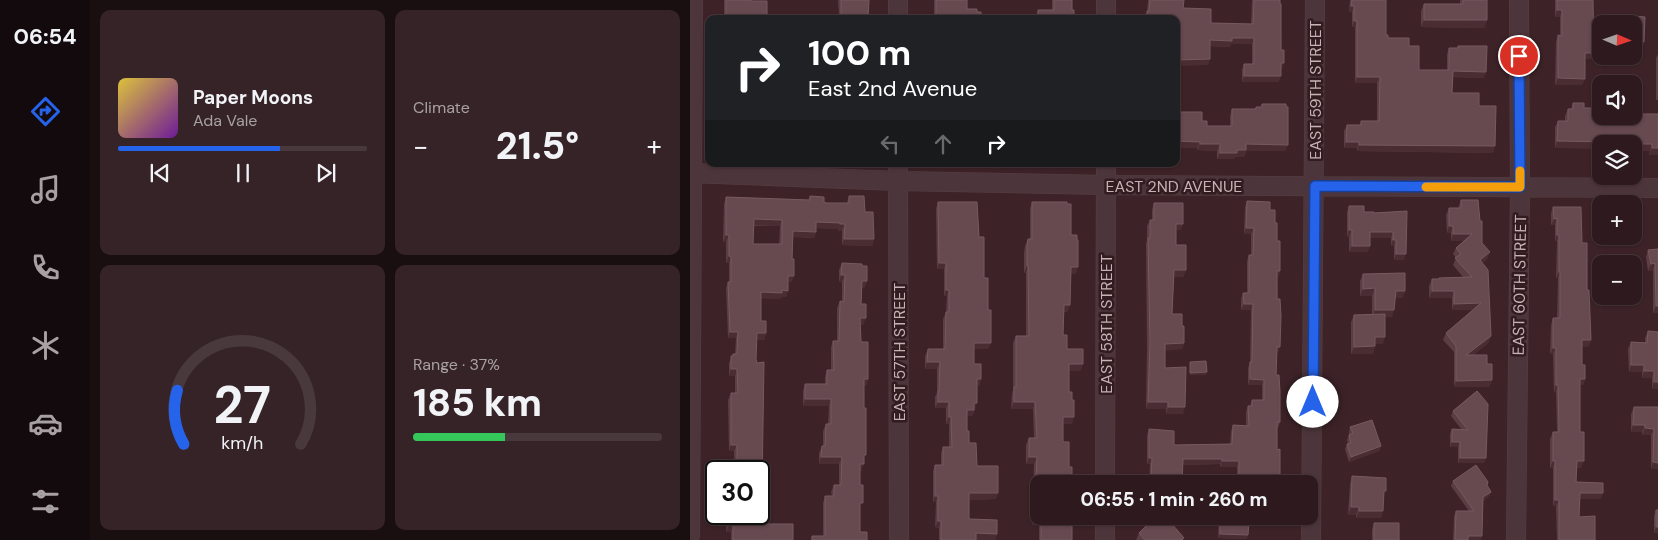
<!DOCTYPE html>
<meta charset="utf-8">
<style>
body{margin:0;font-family:"DM Sans",sans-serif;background:#362327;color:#f1f3f6;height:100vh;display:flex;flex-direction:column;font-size:19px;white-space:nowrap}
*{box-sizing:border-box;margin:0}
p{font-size:16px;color:#a7a1a4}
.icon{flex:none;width:28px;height:28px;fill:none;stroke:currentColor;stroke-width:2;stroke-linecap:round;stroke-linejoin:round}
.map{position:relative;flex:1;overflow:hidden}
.side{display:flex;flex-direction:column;gap:10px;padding:10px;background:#190e10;width:600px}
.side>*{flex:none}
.banner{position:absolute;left:15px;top:15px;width:475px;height:152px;border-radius:10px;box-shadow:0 1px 4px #0004,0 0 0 1px #49383c;background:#202124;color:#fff;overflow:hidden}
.needle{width:32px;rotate:92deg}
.fabs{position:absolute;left:902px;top:15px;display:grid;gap:10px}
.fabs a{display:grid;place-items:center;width:50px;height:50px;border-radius:10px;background:#2e1a1e;box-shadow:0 1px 4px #0004,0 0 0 1px #49383c;font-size:25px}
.speed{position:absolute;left:15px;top:460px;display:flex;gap:10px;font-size:25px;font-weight:700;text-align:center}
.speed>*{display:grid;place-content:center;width:65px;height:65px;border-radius:50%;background:#2e1a1e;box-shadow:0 1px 4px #0004,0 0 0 1px #49383c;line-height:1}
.speed .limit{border:2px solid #111;border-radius:8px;background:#fff;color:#111}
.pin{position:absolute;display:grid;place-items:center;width:42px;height:42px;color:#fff;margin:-21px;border:2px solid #fff;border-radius:50%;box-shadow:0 1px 5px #0007}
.me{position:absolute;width:55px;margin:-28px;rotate:0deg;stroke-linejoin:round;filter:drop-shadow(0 0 4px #0008)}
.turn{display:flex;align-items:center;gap:18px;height:105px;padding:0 20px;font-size:22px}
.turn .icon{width:65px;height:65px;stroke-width:2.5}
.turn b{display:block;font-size:35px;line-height:42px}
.lanes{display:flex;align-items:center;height:48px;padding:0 20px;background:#0003;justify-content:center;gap:25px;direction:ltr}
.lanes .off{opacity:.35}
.big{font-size:38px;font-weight:800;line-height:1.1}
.side .tile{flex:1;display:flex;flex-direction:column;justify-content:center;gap:8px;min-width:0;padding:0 18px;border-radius:10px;background:#362327}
.side .dial{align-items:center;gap:0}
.dial svg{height:130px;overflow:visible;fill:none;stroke:#49383c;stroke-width:7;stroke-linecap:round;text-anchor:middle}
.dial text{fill:#f1f3f6;stroke:none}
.song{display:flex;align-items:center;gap:15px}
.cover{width:60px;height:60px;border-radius:8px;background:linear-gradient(135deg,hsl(50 70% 55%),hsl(280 70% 35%))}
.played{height:5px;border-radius:2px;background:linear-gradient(90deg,#2563eb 65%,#49383c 65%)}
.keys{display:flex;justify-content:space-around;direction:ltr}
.heat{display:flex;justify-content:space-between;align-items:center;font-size:28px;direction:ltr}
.charge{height:8px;border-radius:4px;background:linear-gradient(90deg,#34c759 37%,#49383c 0)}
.side .tiles{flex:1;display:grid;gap:10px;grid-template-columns:repeat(2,1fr)}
.trip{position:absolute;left:340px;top:475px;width:288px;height:50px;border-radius:10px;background:#2e1a1e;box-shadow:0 1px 4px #0004,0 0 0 1px #49383c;font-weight:800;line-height:50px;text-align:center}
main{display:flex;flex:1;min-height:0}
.dock{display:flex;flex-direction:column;width:90px;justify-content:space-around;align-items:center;background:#120a0c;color:#a7a1a4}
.dock .icon{width:35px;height:35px}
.dock .selected{color:#2563eb}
.dock b{font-size:22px;color:#f1f3f6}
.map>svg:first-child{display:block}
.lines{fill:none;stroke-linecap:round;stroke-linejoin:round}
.minor-casing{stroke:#564044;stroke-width:20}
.minor{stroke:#4d363b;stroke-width:19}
.wall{fill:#5b3d44;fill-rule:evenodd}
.shaded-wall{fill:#4a2d33}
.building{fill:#674950;stroke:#765a60;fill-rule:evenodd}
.route-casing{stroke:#184099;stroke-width:12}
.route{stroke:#2563eb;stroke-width:9}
.slow{stroke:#f59e0b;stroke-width:9}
.labels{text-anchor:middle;stroke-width:5;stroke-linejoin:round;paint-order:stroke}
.street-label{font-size:16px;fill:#c8b2b6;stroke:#321c20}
</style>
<main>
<nav class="dock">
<b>06:54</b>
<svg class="icon selected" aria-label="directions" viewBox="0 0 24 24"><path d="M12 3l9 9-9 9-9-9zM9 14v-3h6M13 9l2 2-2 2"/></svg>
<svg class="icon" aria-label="music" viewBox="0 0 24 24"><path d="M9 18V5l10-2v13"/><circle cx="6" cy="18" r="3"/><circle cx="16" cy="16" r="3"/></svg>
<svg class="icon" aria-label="phone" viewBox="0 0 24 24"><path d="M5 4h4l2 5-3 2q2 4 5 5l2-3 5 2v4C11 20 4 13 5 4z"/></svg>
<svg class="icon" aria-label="climate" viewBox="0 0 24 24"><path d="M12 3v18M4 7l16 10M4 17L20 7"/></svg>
<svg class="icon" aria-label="car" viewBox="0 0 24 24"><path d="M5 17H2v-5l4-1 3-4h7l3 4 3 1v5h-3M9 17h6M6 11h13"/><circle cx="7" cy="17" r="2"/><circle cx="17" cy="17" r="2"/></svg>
<svg class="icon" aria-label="filters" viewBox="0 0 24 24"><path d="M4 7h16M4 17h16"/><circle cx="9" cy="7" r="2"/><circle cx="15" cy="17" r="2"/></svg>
</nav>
<section class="side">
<div class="tiles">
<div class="tile">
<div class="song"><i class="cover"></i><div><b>Paper Moons</b><p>Ada Vale</p></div></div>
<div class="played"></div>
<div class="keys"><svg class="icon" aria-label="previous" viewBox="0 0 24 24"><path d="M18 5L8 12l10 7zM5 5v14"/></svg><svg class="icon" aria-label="pause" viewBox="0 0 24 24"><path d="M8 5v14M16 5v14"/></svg><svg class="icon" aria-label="next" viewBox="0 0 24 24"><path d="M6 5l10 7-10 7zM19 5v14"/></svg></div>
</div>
<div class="tile"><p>Climate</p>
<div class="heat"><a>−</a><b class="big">21.5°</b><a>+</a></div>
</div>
<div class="tile dial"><svg viewBox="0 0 100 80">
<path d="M14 69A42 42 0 1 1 86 69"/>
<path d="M14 69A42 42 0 0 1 10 36" stroke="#2563eb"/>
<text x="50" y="56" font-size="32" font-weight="700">27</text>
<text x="50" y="72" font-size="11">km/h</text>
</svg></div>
<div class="tile"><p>Range · 37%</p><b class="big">185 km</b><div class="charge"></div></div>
</div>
</section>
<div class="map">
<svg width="968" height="540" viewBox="0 0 968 540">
<rect width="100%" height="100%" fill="#3d2328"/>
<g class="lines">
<g class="minor-casing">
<path id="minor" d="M208,0v19
M416,0v19
M208,164l1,376
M0,173l208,8 209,4 551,3
M415,484l1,-320
M0,535l3,-535
M415,540v-24
M621,540l4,-540
M826,540l4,-353 -1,-187"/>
</g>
<use href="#minor" class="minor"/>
</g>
<path class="wall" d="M34,0h27l16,19h-43z
M148,0h31l-1,19h-30l1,-2z
M244,0h33v9l10,3 4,7h-47z
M362,0h20v10l2,9h-38v-3l2,-6h14z
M458,0h36l-1,8 28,15 40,1 1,-24h28l2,69h-1v7l-3,6h-36v-12l2,-6h8v-20h-21l-1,3 -20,-1 -2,19 -32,-46h-31l2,-8z
M660,0h36v35l2,3 21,8 10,24h28v-16l2,-6h8l1,-2 26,32 -31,-1 -1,16 27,13 14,47 -136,-2v-3h-13v-17l3,-6h13l1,-4h16v-38h-22v-56h-3v-15h-3z
M770,0h27v20l-3,8 -63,-1v-16l3,-7h36z
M865,0h38l-2,59h-6l-3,26h-27l1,-43 2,-7h2v-18h-5z
M968,54v46h-2v-42z
M883,103l28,13 57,-2v41h-9l1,-4h-16v-7h-33l-46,4v-21l3,-6h7v-5l3,-7h3z
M572,104l23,47h-39l-2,6h-9l-1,2h-17v-8l-20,-1v-2h-21v-36l26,9 5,5h23v-10l2,-7h23l1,-2h5z
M120,196l16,7h21l2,-7 16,16 9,27 -2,7 -30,-1v-15l-4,1v-2l-22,-1v4l-2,6 -21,-1 -1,45h-4l-2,15h-5l-1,2 -19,-1v23l5,12 -2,7 -8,-1v20l6,127 4,38 27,16h-62v-8h-5l1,-18h32v-43h-31l1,-1h5v-19h-5l-1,-51 3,-7h4v-17h-6v-13l4,-9h2l1,-16h-8l-2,-50 2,-6h1v-19h-3v-21h-3l1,-38 2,-7 82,3zM64,226h26l-1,18h-26z
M771,200l21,43 5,16 -5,4 9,73 -3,7 -15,12 14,9 5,16 -3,7h-35v-35l-11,-12 3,-7 27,-23h-21v-12h-23v-12l3,-7h6l1,-1 24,-1 -10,-12 3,-7 -3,-4 3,-6 8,-7h-13v-8h-4l-1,-18 3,-7h9z
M557,201l23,9 5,13 5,48 -2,6h-1l1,76h-1l-1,22 4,47 -2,6h-1v22l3,34h-43v-17h-17v-3l-38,1v19h-33l1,-20h-3v-29l2,-6 25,16 56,-1 1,-13 2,-6 13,1v-14l2,-6h2l2,-6h10v-15h-14v-17l2,-6 1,-52h-10v-11l2,-6h4v-32l2,-6h2v-21h-7l1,-27z
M248,202l41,35 5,41 4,71h-14v15l7,15 -2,7h-2l-2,23 -3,7h-5v15l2,12 8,23 19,33 -27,1v19l28,15 -2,6h-56v-12l-4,-1 1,-25h-3v-31l2,-6h6v-12l2,-6h6v-23h-3v-16h-11v-11l2,-4v-24h-12v-13l3,-7h15v-30l3,-7 1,-16h-3v-27h-7l-1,-60z
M342,202l39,33 5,39h-5l-1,31 -3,7h-3l-1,23 4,14 16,15 -3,7h-11v21l3,32h-9v18l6,25 3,73h-33v-15h-7l2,-61h-8v-19l3,-7h5l-1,-29h-22l1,-15 1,-4v-47l3,-7h10v-63h-2v-20l1,-7 3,-7h2v-30z
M464,203l29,21 -3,6h-4v15l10,25 -3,7h-9l-2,37 10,12 2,17 -2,6 -17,1v18l18,46h-17v-5h-20l1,-59 -1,-106 1,-4v-14l3,-6h2v-10z
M659,206l15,6 10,1 33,-2 -3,49h-10v-14h-3v-8h-21v8l-3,6h-18v-16l-2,1v-25z
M863,207l29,36 5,47 4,50 -3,7h-6v18l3,14 -2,6h-3v47l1,36h-4l-1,14 25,17h-21l-1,18 16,23h-38l-1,-34h-3v-38h-3v-29l3,-7h4l-1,-40h-2l-1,-38h-3l1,-29 2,-7h4l1,-40h-2l1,-37h-2v-16h-4v-12z
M968,249v64h-5v-43l-5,1 -2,-14 2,-7z
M152,263l20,3 5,15 -3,7h-2l-1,16 2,21h-3l1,17 7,37 -2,7h-2v74l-3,11 -1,-1v62l7,8h-56l1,-4h11v-33l2,-7h7l-1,-4 3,-7h5v-21h-20v-11l3,-7h1v-15l3,-7h2l1,-18h-26v-15l2,-7h20v-7l2,-7h4v-23l2,-6h4v-33l3,-7 2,1v-20h-3v-12z
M673,274l42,17 -3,7h-7l-3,19h-7l-2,27h-8l-2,10h-22v-32l3,-7 18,-1v-18h-12v-15z
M958,331l10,1v59v-2h-6v-11h-10v-6h-13l-1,-23 3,-7 14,1v-5z
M787,391l7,72h-26v-16h-8v-13l2,-5 10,1 -11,-14 2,-5z
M944,407h24v62h-7v-34h-9v-3h-11v-18z
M660,427l31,19 -2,5 -30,11 -4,-13 2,-5h1l-1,-4 2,-6v-2z
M662,476l32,22 -3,20h-25v-3h-8l2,-31z
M763,481l35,1 -1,4 4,6 -2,4 -6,5 -2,39h-28l1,-24 2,-5h13l-18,-25z
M966,510h2v23h-4v-17z
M529,516h13v6l15,17 -29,-1z
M684,523l25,17h-27v-10z
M449,533l44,7h-47z"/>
<path class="shaded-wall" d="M661,6h3l-2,6h-3z
M867,10h5l-2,7h-5z
M734,20h63l-3,8 -63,-1z
M664,21h3l-2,6h-3z
M542,38h22l-2,6h-21l-1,3 -22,-1 2,-6z
M944,42h10l-1,5h-9z
M895,53h9l-3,6h-9z
M520,59l-2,6 -32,1v-6z
M591,63h3l-2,6h-4z
M763,71l33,1 -2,6 -34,-1z
M554,76h37l-3,6h-36z
M667,77h23l-3,6h-22z
M868,78l27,1 -3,6h-27z
M486,141l24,1 -3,6h-21z
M867,141l56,1v2h-12v5l-46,-1z
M656,142h13l-2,6h-13z
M510,144h20l-3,7 -20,-1z
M556,144l42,1 -3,6h-39l-2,6h-9l-1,2h-17l3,-6 17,-3z
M944,144h18l-2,7h-16z
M669,145l136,1 -2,7 -136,-2z
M962,148h6v7h-9z
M867,218l-2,7h-4l3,-6z
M64,219l28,1 -2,6 -29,-1z
M126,222l24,1 -2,6 -24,-1z
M150,224h5l-3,6 -4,1z
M486,224h7l-3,6h-7z
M759,226h4l-2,7h-4z
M556,228h8l-3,6h-7z
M659,230h3l-3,6 -2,1z
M103,231l23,1 -2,6 -23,-1z
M680,232h23l-2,6h-23z
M763,234h19l-3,7h-18z
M36,235h3l-3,7h-3z
M867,235h2l-2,6h-2z
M154,239h30l-2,7 -30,-1z
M703,240h3l-2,6h-3z
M662,246h18l-3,6h-18z
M800,252l-3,7 -9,8 2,-7z
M706,254h10l-2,6h-10z
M39,256l2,1 -2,6h-3z
M249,263h7l-2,6h-7z
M965,263l-2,7 -5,1 3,-7z
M337,266h1l-2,7h-2z
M381,267h7l-2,7h-7z
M484,270h12l-3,7h-12z
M587,271h3l-2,6h-3z
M869,272h1l-2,6h-2z
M151,275h4l-3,7h-3z
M98,276h6l-2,6h-6z
M172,281h5l-3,7h-4z
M685,288l-3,8h-12l3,-7z
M92,290l6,1 -2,6h-5l-1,2 -21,-1 2,-6z
M256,290h3l-2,6h-3z
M706,291h9l-3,7h-9z
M742,291h22l-2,7h-23z
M791,303l-2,7h-27l2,-6z
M554,304h9l-2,6h-10z
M374,305h6l-3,7 -6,-1z
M966,306h2v7h-5z
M685,310h19l-2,7h-19z
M170,318h6l-3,7h-5z
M40,332h8l-2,6h-8z
M67,333h9l-2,7 -10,-1z
M801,336l-3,7 -24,19 2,-7z
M685,337h10l-2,7h-11z
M892,340h9l-3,7h-8z
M284,343h17l-3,6h-16z
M494,343l-2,6 -19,2 2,-7z
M685,346l-2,8h-22l3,-7z
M587,347h3l-2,6h-4z
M863,348h3l-3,6h-3z
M237,362h13l-3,7h-12z
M379,364h14l-3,7h-13z
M941,365h13l-2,7h-13z
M41,369h6l-2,7h-6z
M954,371h10l-2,7h-10z
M517,372l-1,3h-17l1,-2z
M174,379h4l-2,7h-5z
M287,379h4l-2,7h-4z
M560,379l14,1 -2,5h-14z
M890,379h5l-2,6h-6z
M802,380l-3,7h-35l2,-6z
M964,382h4v7h-6z
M866,385h2l-2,7h-2z
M115,399h26l-2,7h-26z
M248,402h11l-3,6h-11z
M324,402h21l-2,7h-22z
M458,402h20l-2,7h-20z
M284,403h3l-2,6h-3z
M478,407h17l-2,7h-17z
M277,410h7l-2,6h-7z
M259,417h2l-2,7h-3z
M373,417h11l-2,7h-12z
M943,425h12l-3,7h-11z
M955,428l9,1 -3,6h-9z
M762,442h8l-2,5h-8z
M41,445h6l-3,6h-5z
M691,446l-2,5 -30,11 2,-5z
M131,457h21l-3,7h-20z
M339,457h8l-3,7h-8z
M459,458h3l-2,6h-3z
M770,458h26l-2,5h-26z
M493,459h39l-2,5 -40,1z
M532,461h17l-2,6h-17z
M863,461h2l-2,7h-3z
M887,461h7l-3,7h-7z
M963,462l5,1v6h-7z
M170,464h4l-3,7 -3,-1z
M461,479h3l-1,5h-3z
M801,492l-2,4 -8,6 2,-5z
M279,493h29l-2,6 -29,1z
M890,493h23l-2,6h-24z
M245,496h3l-2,6h-3z
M865,500h4l-3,6h-3z
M661,507h8l-3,8h-8z
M669,511h24l-2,7h-25z
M344,518h7l-2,7h-7z
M248,521h3l-2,7 -4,-1z
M39,525h4l-2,7h-5z
M966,527h2v6h-4z
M286,533l21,1 -2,6h-21z
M530,534l28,1 -1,4 -29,-1z
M778,536h14l-1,4h-15z"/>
<path class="building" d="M36,0h25v1h16v18h-41z
M151,0h28l-1,19h-29v-4h2z
M246,0h31v9h10v3h4v7h-45z
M364,0h18v10h2v9h-36v-9h16z
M460,0h34l-1,8 28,1v14l42,1 1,-24h26v4h1v46h3v13h-3v13h-37v-12h10v-26h-22v3l-22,-1v19l-34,1v-41h-29v-8h2z
M662,0h34v35h2v3h21v8h10v24h30v-22h9v-2h29l-1,26 -33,-1 -1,22h27v13h17l-1,40 -136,-1v-3h-13l1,-17h14v-4h18l1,-44h-23v-56h-3v-15h-3z
M773,0h24v20h-63v-16h39z
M867,0h36l1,53h-9v26l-27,-1v-43l4,1v-26h-5z
M944,16l11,1 -1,25h-10z
M883,103h11v5h17v8h33v-2h24v34h-6v-4h-39v-2l-56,-1 1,-20h10v-12h5z
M572,104h24v3h2v38l-42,-1v6h-9v3h-17v-9h-20v-2l-24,-1v-29h26v9h5v5h25v-17h24v-2h6z
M120,196l14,1v5l2,1h23v-7h15l1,16h8l1,27h-30l1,-15h-5v-1l-24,-1v10l-23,-1 -1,28h2v17h-6v15l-6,-1v3l-21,-1v29h5v12h-9l-1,26 1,4 7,-1 -2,124h4v38h27v16h-60v-15h-4v-11h30v-43h-30v-1h8v-25h-6v-52h7l-1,-24h-6v-13h2v-2h4l1,-22h-8l-2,-50h3v-25l-2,-1v-21h-3v-38l84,3zM64,219l28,1v24h-29z
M771,200h17l2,21h2v22l8,9 -10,8 8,10 3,66 -25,19h21v9h5v16l-36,1v-35l-10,-13 35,-30 -27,1v-13h-22v-12h7v-1l33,-1 -17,-19 6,-4 -5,-6 16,-14h-19v-8h-4v-18h12z
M557,201l23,1v8h5v13h2v18h3v30h-3v28h3l1,17 -1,31h-3l-1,28h3l1,17v30h-3v28l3,-1v35h-41v-23h-17v-2h-39l-1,25h-28v-5h-3l1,-21h-3v-29l25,2v14l58,-1 1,-19 16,1 -1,-20h4v-6h12v-20l-14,-1v-17h2l1,-58h-9l-1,-11h6v-38h4l1,-27h-8z
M248,202h39l2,35h5v41h4v32h3v33h-17v21h7v15h-4v24h-3v7h-7v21h2v12h7l1,23h21v27h-29v26l28,1v14l-21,-1v7h-35v-19h-3v-25h-3v-31h8v-18h9l-1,-30h-2v-15h-11v-11h1l1,-29h-13l1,-13h17l1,-37h3v-22h-3v-27h-7z
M342,202h35v2h4v31h6v5h1v27h-7l-1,38h-6l-1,30h4v14h16v15h-14v28h3v8h2v17h-11v25h6v25h3v17h-33v32h33v24h-31v-22h-7l3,-61h-8v-19h8l-2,-36h-21v-15h2v-51h13l-1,-70h-1v-20l1,-7h4z
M464,203h29v21h-7v21h10v25h-12l-2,44h10v12h2v17l-19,1v24l21,-1 -1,40h-17v-5h-20l2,-58 -2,-106h2v-18h4z
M659,206h15v6h10v1l33,-2 -1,43h-10v-14h-3v-8h-23v14h-18v-16h-3z
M863,207h28l1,36h5v47h2l2,50h-9v25h3v14h-5v53h4v29h-7l-1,21 27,1v10h-23l-1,24 16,-1v24h-36v-40h-4v-39h-2v-29h6l-1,-47h-2v-37h-3v-30h7v-46h-1v-37h-2v-17l-3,1z
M968,249v57h-2l-1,-43 -4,1 -3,-14z
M152,263l20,1v2h5v15h-5l-1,23h5v14h-6l1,24h7v37h-4v29h2v47h-2v9h-4v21h3v18h-3v29h7v8h-55v-4h13v-40h9v-11h7l1,-28h-21l1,-11h3l1,-22h5v-25h-26v-15h22v-14h7l-1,-29h6l1,-40 4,1 1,-27h-4z
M715,273v18h-9l-2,19h-19v-22l-12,1v-15z
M695,314v23h-10v9l-21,1v-32z
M958,331l10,1v50h-4v-11h-10v-6h-13v-23l16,1z
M516,361l1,11 -17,1v-11z
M787,391l11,13 -2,54h-26v-16h-8v-13l16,1 -15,-19z
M944,407h24v56l-5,-1 1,-33 -9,-1v-3h-12z
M682,420l9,26 -30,11 -4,-13 4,-1 -2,-8 4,-2 -3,-6z
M786,465l12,17 -1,3 4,7 -8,5 -1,39h-14v4h-13l1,-29h18l-21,-30z
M662,476l34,2v13h-2l-1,20h-24v-4h-8z
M966,510h2v17h-2z
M466,516h5l9,10 2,-2 12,14 -2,1 1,1h-38l-6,-7z
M530,516h12v6h17l-1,13 -28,-1z
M684,523h25v17h-25z"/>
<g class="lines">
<g class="route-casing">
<path id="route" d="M623,402l2,-216 205,1 -1,-131"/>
</g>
<use href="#route" class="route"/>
<path class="slow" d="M736,187h94v-16"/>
</g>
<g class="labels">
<g class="street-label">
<text transform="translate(625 90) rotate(-90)" y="6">EAST 59TH STREET</text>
<text x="484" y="192">EAST 2ND AVENUE</text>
<text transform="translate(829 285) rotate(-89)" y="6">EAST 60TH STREET</text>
<text transform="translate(416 324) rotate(-90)" y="6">EAST 58TH STREET</text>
<text transform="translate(209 352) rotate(-90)" y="6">EAST 57TH STREET</text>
</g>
</g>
</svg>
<div class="fabs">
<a><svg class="needle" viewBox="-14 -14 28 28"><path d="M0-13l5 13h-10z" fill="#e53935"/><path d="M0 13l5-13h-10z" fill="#a7a1a4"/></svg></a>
<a><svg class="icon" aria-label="sound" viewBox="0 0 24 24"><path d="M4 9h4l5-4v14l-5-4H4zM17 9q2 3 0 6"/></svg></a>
<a><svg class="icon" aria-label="layers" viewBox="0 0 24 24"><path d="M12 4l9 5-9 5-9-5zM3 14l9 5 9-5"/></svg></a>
<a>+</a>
<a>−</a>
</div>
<div class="speed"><div class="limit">30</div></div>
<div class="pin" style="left:829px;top:56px;background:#d93025"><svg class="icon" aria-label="arrive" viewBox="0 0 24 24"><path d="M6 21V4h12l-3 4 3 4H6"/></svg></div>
<svg class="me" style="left:623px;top:402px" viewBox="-20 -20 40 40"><circle r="19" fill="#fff"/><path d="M0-13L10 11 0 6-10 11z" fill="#2563eb"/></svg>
<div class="trip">06:55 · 1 min · 260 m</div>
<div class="banner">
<div class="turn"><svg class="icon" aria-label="right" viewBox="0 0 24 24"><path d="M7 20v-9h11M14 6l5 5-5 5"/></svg><div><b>100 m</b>East 2nd Avenue</div></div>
<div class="lanes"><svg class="icon off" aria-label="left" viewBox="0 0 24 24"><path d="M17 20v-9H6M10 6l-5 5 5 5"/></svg><svg class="icon off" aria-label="ahead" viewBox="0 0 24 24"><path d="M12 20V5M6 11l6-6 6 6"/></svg><svg class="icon" aria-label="right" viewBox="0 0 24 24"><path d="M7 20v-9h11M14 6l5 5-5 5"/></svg></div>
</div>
</div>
</main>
